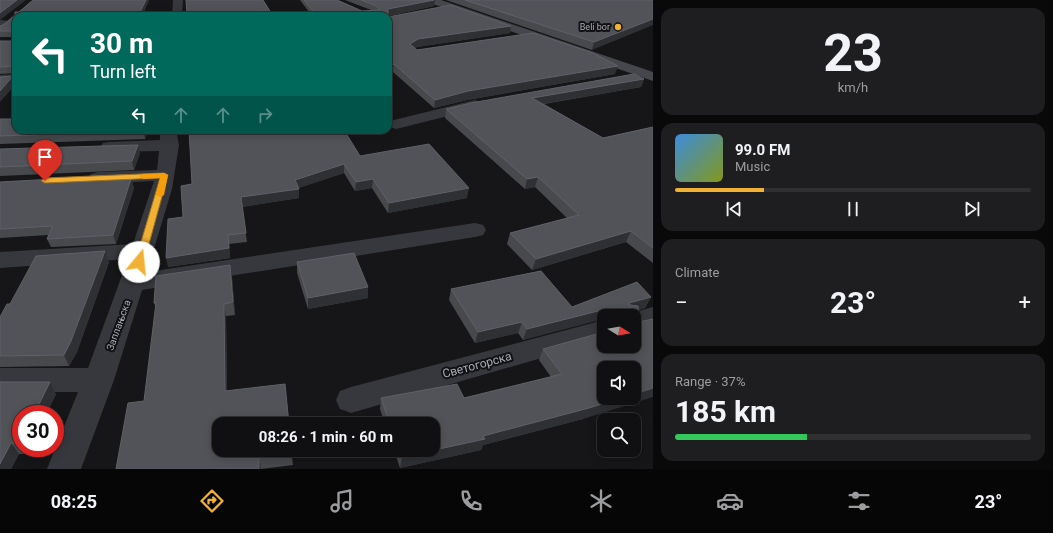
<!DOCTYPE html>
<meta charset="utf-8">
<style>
body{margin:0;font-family:Roboto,sans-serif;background:#1e1e20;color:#f1f3f6;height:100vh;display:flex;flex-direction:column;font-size:15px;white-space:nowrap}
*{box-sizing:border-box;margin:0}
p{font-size:13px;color:#9c9d9f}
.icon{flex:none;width:22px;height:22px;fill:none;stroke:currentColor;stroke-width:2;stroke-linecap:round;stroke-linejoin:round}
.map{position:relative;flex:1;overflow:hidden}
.details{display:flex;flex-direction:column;gap:8px;padding:8px;background:#09090a;width:400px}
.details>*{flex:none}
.banner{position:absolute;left:12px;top:12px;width:380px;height:122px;border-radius:12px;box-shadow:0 2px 10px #0003,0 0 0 1px #303032;background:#00695c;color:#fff;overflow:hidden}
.needle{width:26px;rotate:101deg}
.controls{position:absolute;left:597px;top:309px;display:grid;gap:8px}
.controls a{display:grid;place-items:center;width:44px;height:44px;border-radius:8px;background:#101012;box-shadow:0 2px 10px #0003,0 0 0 1px #303032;font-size:20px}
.speed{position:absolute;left:12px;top:405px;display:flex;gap:8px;font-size:20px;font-weight:700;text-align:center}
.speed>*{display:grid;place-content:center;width:52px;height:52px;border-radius:50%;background:#101012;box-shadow:0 2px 10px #0003,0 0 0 1px #303032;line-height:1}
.speed .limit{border:6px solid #d22;background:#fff;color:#111}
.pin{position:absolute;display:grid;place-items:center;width:34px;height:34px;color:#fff;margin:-41px -17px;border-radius:50% 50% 50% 0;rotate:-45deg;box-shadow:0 0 4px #0007}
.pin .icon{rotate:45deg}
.me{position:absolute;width:44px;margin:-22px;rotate:17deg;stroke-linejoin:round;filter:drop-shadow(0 0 3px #0008)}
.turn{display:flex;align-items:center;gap:14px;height:84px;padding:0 12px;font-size:18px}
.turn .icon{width:52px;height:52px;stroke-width:2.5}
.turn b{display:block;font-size:28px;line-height:34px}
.lanes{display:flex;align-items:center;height:38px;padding:0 12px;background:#0003;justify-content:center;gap:20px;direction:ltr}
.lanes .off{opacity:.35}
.big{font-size:30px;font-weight:700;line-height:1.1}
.details .tile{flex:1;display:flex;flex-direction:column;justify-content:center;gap:6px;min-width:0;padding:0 14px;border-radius:12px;background:#1e1e20}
.details .dial{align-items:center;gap:0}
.dial b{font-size:52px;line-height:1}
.song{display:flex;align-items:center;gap:12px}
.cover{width:48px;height:48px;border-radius:6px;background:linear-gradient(135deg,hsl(210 70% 55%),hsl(70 70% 35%))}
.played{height:4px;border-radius:2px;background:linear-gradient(90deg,#f2b134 25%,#303032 25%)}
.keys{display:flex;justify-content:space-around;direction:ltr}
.heat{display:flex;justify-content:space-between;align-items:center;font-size:22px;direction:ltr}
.charge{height:6px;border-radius:3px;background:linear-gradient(90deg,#34c759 37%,#303032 0)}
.trip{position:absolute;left:212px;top:417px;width:228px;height:40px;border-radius:12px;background:#101012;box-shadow:0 2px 10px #0003,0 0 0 1px #303032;font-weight:700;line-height:40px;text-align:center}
.tab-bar{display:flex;height:64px;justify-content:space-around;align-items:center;background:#060607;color:#9c9d9f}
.tab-bar .icon{width:28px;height:28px}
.tab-bar .selected{color:#f2b134}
.tab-bar b{font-size:18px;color:#f1f3f6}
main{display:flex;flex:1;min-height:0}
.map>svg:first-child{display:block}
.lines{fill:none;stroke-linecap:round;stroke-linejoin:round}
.street{fill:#37383d;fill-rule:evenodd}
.secondary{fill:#45474d;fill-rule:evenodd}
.wall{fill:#47494d}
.shaded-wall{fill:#2f3033}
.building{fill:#525359;stroke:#5f6168}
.route{fill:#f2b134;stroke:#9d7322}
.slow{fill:#f59e0b}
.poi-dot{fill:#f2b134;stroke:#111113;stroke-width:1.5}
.labels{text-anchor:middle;stroke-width:4;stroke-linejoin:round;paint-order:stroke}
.far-poi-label{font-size:9px;fill:#a8adb8;stroke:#111113;text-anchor:end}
.street-label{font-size:10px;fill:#a8adb8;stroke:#111113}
.near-street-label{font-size:12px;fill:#a8adb8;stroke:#111113}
</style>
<main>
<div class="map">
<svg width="653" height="469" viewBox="0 0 653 469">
<rect width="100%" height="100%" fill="#161618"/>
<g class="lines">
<path class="street" d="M173,0h10l-1,16h-10z
M0,20l9,1 2,2 -2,2 -9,1z
M16,74v8l-16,1v-8z
M475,100l5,2 3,3 -3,3 -84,21 -6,-2 -2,-3 2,-3z
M160,130h16l3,15 -7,44 -25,83 328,-49 8,2 3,5 -3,5 -8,2 -333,53 -28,90 -33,89h-34l31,-77h-78v-24h88l40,-109 -128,9v-16l133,-8 21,-63 -56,3 -7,-2 -3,-4 3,-4 7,-2 59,-2 2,-19 -50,1 -6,-1 -3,-4 3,-4 6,-1 51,-2z
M653,307v20l-19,5v-16l-9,-1z
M604,320v20l-253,73 -11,-4 -4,-9 4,-9 11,-4z"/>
<path class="secondary" d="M426,0h15l212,72v9l-226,-79z"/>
</g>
<path class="wall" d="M33,0h116l-7,16h-126v62l-1,-5 -15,1v-33h15v-4h-15v-11l3,-1z
M300,0h37l25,11 9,-1 -26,-10h90l-1,6 -46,10h-76z
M446,0h207l-61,50z
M388,17l123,9 -1,7 -93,14 -2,1 2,2 198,24 -148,26 -33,8 -41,-36z
M644,79l-3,8 -97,17 59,34 50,-11v136l-27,-21 -94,28 -25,-26 3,-11 57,-15 -32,-31 -10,2 -80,-71 1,-9z
M0,119l16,11h132l-3,9 -145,5z
M0,149l140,4 -6,17 -134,6z
M360,156l107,42 -79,15 -16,-25 -17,3 -11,-18 -46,15 1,10 -57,9 5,35 -18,2 1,14 -62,9 15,-50 9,-33z
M131,179l3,9 -18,56 -65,3 -4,-8 1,-4 -48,3v-56z
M109,262l-32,90 -8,14 -69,1v-50l10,-13z
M297,262l71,36 -60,11 -11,-36z
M232,277l3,38 -9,1 1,75 64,59 2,15 -32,4 -117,-68 12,-93 -2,-5z
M451,289l121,18 79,-10 -6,11 -7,2 -55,109 -100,26 -2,5 -81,18 -6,-18h39v-26h-48l-5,-15 1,-11h83l87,-21 -12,-17 4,-11 61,-3 30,-30h-30l-81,24 -5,-7 -43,10 -26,-43z
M0,382l56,12 -10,20h-25v34h8l-3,6h-7l-8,15h-11z"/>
<path class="shaded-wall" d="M17,0h9l-26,20v-7z
M146,0h3l-7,16h-4z
M435,0l-1,6 -46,10v-7z
M653,19v6l-61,25 2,-8z
M511,26l-1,7 -93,14 -7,5v-8l8,-5z
M394,64l-1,8 -5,5v-7z
M618,66l-3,8 -148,26 -33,8 1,-8 33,-9z
M13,76l3,8 -16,18v-11z
M644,79l-3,8 -111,19 2,-8z
M143,130h5l-3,9 -2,-8z
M138,145l2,8 -6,17 -2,-9z
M344,164v9l-48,16 -1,-9z
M538,177l-3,10 -10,2 2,-10z
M131,179l3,9 -18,56 -3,-9z
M373,179l-1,9 -17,3 1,-9z
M469,188l-2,10 -79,15 1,-10z
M299,189v9l-57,9 -1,-10z
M631,231l-5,11 -94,28 4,-11z
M228,235l2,23 -62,9 -2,-9z
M105,251l4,11 -32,90 -8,14 -5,-11z
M230,265l2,12 3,38 -2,-13z
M368,287v11l-60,11v-11z
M651,297l-6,11 -21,6 5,-11z
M224,304l2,12 1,88 -2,-13z
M610,308l-4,8h-2v3l-81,21 4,-11z
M522,322l-4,11 -43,10 3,-11z
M50,382l6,12 -10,20h-12z
M653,388v9l-70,22 -100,26 -2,5 -81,18 2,-11 219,-59h13v-4z
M21,439v8l-2,-3z
M11,443l8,11 -8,15h-11v-5z
M22,448h7l-3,6z
M259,457l2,12h-2z"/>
<path class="building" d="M0,0h17l-17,13z
M33,0h113l-8,16h-122v57l-1,2 -1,-9 -14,1v-26h15v-10h-15v-5l3,-1 12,-10v-3h4z
M186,0h77l10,16h-86z
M304,0h33l25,11 17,-1 -2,-4 -16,-6h73l-46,9v7h-71z
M465,0h188v19l-59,23z
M451,5l60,21 -93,13 -8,5 7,6 116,-17 60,20 25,13 -150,25 -33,9 -41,-36 -6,6v-53z
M634,74l10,5 -112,19 71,40 50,-11v121l-22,-17 -95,28 -26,-26 69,-18 -41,-38 -11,2 -81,-70 25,-6z
M13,76l-13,15v-14z
M0,119h16v11h127v1l-143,5z
M189,130h155l16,26 69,-12 40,44 -80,15 -16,-24 -17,3 -12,-18 -49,16 4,9 -58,8 5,36 -18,2 1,13 -63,10 2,-39 15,-2 -2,-31 11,-2z
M138,145l-6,16 -132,6v-18z
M126,175l-1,4h6l-18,56 -66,4 6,-13 -53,3v-47z
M105,251l-34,90 -7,14 -64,1v-39l7,-13h3l26,-48z
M354,253l14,34 -60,11 -11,-36z
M230,265l3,37 -9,2 1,87 60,-7 4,40h-70v26h72l1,3 -33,4v12h-143l12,-66 16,-2 12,-98h-2l2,-27z
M541,271l31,36 65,-25 14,15 -22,6 1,2 8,1 1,16 14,-3v69l-19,6v-26h-30v30h17l-32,10 -106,28 2,3 -83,18 -3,-7h34v-26h-43l-9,-26 76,-14 7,14 98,-24 -19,-25 61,-17v14h30v-30h-24v-8l-83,21 -5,-7 -44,10 -27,-43z
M0,382h50l-16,32h-13v25l-2,5 -8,-1 -11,21z"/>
<path class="route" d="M164,173l4,2 -24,87 -5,3 -4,-3 25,-84 -115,5 -4,-2 4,-3z"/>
<path class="slow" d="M164,173l4,2 -4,20 -4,2 -4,-2 4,-17 -17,1 -4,-3 4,-2z"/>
<circle class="poi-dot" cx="618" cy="27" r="4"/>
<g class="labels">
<g class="far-poi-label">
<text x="610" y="30">Beli bor</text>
</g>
<g class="street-label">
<text transform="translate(118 325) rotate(-70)" y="4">Заплањска</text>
</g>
<g class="near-street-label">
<text transform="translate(477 365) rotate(-15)" y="4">Светогорска</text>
</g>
</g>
</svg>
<div class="controls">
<a><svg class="needle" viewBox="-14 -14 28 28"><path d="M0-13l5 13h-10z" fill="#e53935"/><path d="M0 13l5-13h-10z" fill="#9c9d9f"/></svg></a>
<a><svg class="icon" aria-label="sound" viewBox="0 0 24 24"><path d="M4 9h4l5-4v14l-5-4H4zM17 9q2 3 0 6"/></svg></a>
<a><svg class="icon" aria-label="search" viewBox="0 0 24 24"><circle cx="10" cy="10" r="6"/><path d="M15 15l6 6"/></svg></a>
</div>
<div class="speed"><div class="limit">30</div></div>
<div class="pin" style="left:45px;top:181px;background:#d93025"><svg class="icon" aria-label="arrive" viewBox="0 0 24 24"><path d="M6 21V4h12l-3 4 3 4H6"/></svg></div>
<svg class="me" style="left:139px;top:262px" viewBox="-20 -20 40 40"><circle r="19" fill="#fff"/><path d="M0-13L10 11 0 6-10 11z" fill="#f2b134"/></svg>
<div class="trip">08:26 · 1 min · 60 m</div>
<div class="banner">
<div class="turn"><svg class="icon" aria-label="left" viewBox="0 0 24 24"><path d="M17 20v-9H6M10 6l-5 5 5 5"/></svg><div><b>30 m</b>Turn left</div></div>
<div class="lanes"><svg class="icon" aria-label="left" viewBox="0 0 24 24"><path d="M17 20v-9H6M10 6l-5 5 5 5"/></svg><svg class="icon off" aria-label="ahead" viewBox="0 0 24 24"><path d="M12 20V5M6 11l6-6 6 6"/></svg><svg class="icon off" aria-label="ahead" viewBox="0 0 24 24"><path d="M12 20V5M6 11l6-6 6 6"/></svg><svg class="icon off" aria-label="right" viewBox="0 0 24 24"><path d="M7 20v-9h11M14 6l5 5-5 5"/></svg></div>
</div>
</div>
<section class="details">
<div class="tile dial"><b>23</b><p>km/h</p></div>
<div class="tile">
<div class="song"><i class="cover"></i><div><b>99.0 FM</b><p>Music</p></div></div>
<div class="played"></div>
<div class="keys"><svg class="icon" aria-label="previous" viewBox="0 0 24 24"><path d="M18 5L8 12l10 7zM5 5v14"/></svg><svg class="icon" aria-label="pause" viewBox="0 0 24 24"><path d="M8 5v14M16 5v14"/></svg><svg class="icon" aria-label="next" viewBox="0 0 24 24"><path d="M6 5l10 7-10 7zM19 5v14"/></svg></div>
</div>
<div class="tile"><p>Climate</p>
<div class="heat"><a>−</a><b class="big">23°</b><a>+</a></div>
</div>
<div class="tile"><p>Range · 37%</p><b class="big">185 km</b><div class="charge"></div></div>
</section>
</main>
<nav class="tab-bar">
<b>08:25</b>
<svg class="icon selected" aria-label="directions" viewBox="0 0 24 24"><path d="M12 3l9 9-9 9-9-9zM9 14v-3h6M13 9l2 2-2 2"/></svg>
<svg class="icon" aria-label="music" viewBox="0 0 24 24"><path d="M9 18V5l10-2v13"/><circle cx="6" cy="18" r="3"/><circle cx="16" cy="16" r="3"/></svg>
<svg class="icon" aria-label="phone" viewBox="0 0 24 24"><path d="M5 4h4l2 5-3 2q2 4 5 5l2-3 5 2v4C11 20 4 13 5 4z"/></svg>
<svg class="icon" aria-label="climate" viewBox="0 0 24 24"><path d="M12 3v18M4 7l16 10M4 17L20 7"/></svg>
<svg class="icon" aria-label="car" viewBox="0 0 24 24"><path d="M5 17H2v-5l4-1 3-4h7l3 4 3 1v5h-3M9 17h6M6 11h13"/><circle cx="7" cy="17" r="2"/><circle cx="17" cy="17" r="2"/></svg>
<svg class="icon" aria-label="filters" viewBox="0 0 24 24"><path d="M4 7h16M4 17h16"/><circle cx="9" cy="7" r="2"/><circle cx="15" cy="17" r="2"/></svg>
<b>23°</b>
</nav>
